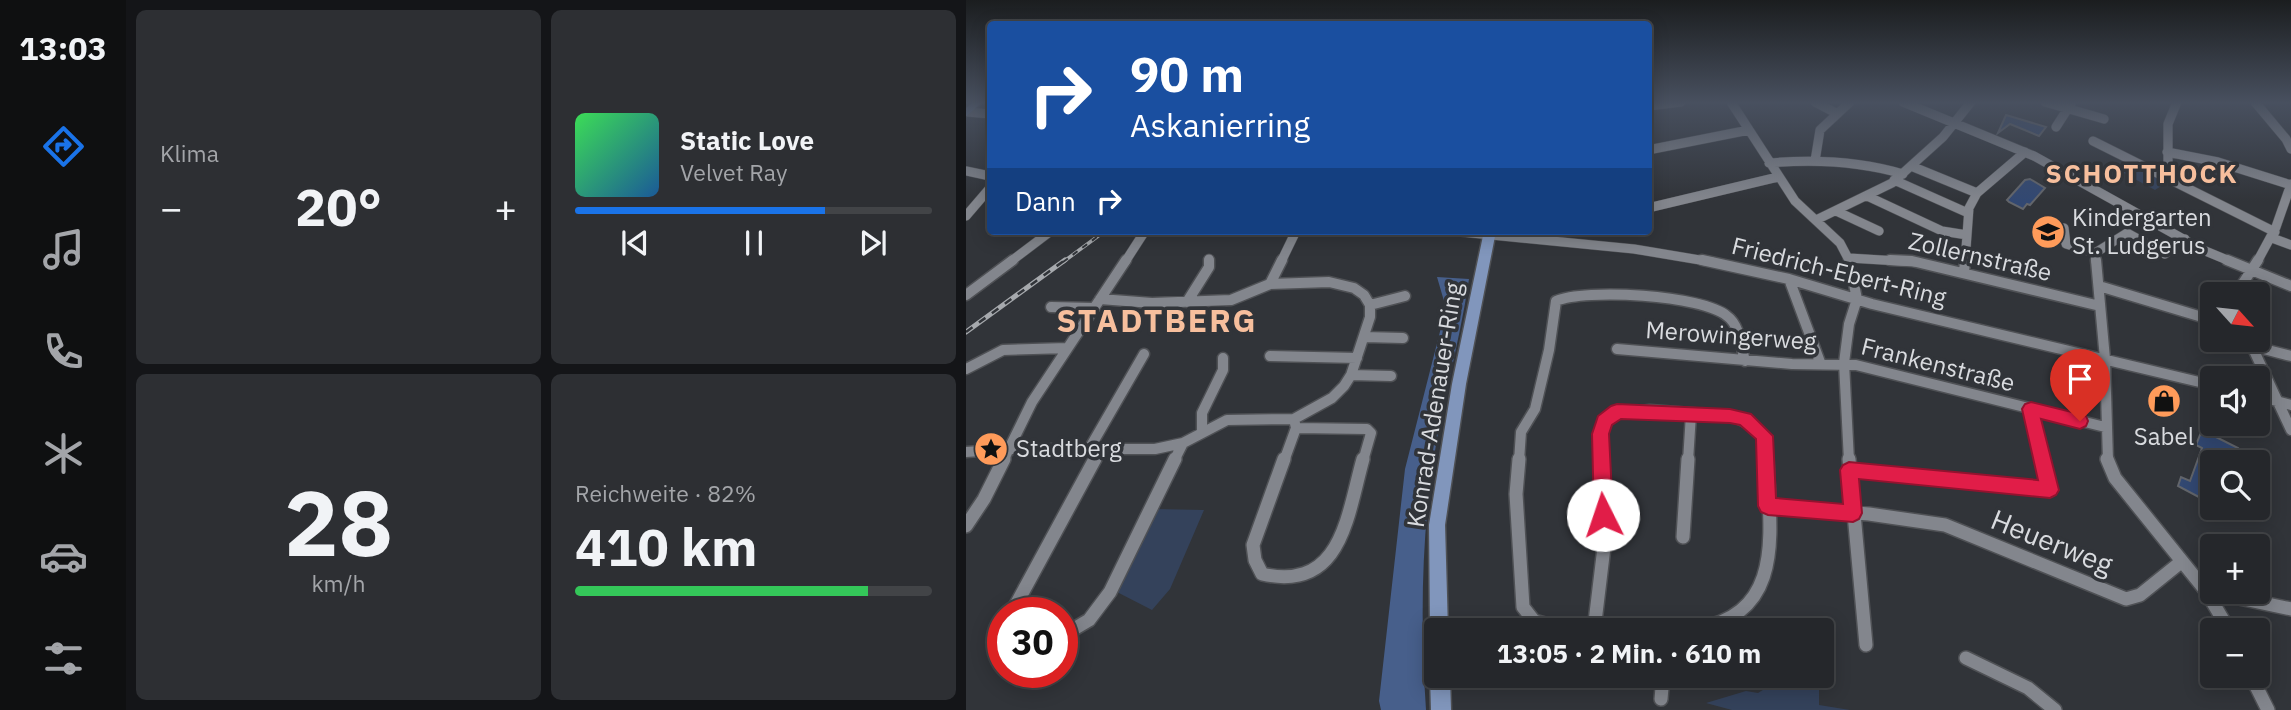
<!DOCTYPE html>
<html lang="de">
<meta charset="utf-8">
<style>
body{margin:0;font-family:"IBM Plex Sans",sans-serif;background:#2d2f33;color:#f1f3f6;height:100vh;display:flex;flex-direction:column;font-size:26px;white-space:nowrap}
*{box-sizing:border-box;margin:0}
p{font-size:23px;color:#a3a5a9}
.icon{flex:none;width:38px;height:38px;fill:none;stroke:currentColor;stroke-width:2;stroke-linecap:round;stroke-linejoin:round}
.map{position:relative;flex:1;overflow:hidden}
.side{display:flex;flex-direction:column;gap:10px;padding:10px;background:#141518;width:840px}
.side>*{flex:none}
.hud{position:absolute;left:21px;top:21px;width:665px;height:214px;border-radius:7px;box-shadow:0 4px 18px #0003,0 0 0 2px #424447;background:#1a4fa0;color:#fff;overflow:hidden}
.needle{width:46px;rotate:117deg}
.controls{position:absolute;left:1234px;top:282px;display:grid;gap:14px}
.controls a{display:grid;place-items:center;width:70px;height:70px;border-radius:7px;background:#25272b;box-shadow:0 4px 18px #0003,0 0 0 2px #424447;font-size:35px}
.speed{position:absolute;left:21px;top:597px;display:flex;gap:14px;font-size:35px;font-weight:700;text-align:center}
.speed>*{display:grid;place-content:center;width:91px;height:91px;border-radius:50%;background:#25272b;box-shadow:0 4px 18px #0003,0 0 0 2px #424447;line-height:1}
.speed .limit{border:10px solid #d22;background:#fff;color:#111}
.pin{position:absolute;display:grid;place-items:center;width:60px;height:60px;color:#fff;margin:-72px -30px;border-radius:50% 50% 50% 0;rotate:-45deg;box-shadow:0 0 7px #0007}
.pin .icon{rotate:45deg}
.me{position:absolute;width:77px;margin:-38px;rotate:356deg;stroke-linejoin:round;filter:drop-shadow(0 0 5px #0008)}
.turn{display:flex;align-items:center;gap:24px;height:147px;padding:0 28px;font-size:32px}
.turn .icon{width:91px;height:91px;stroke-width:2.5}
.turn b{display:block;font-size:49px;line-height:60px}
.then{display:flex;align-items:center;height:66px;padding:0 28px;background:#0003;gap:14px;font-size:26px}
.big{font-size:52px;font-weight:800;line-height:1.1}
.side .tile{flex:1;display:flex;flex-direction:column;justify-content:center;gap:10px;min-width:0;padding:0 24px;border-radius:10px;background:#2d2f33}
.side .dial{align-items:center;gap:0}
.dial b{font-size:91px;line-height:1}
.song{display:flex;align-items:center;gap:21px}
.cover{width:84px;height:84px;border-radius:10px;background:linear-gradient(135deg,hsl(130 70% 55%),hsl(210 70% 35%))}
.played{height:7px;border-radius:4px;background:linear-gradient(90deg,#1a73e8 70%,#424447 70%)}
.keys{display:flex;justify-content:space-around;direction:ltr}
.heat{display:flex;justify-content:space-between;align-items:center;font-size:38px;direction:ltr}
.charge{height:10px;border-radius:5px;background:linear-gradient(90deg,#34c759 82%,#424447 0)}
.side .tiles{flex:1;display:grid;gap:10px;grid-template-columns:repeat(2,1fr)}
.trip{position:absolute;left:458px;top:618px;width:410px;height:70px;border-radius:7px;background:#25272b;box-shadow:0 4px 18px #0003,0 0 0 2px #424447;font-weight:800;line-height:70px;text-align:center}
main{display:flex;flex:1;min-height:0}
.dock{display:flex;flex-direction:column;width:126px;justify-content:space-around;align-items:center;background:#0f1011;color:#a3a5a9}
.dock .icon{width:49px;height:49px}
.dock .selected{color:#1a73e8}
.dock b{font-size:32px;color:#f1f3f6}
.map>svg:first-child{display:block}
.green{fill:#34425b}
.forest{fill:#475f8b}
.building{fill:#324872;stroke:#62656b;stroke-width:2}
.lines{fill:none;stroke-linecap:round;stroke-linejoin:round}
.minor-far2-casing{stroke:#4f5155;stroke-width:10}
.minor-far1-casing{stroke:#4f5155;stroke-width:13}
.minor-casing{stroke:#4f5155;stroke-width:16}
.major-casing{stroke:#4f5155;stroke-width:3}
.minor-far2{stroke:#83868d;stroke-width:9}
.minor-far1{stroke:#83868d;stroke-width:10}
.minor{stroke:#83868d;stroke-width:13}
.major{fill:#8196bc;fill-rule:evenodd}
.rail-far1-casing{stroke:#a6a9ad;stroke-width:3.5}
.rail-casing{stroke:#a6a9ad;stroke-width:5}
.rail-far1{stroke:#313439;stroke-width:2;stroke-dasharray:6;stroke-linecap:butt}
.rail{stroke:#313439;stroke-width:2.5;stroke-dasharray:8;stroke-linecap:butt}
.route{fill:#e11d48;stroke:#92132f;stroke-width:2}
.labels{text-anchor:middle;stroke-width:7;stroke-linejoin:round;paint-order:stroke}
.poi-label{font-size:24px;fill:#d9dbdf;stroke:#313439;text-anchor:start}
.street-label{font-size:24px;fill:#d9dbdf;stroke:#313439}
.far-district-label{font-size:26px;font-weight:bold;letter-spacing:2px;fill:#f7bf9d;stroke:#313439}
.near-street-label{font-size:28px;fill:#d9dbdf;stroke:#313439}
.district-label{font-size:32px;font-weight:bold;letter-spacing:2px;fill:#f7bf9d;stroke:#313439}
</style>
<main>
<nav class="dock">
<b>13:03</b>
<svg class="icon selected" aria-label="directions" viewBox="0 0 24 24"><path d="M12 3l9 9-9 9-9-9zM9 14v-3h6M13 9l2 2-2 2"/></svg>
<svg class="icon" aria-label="music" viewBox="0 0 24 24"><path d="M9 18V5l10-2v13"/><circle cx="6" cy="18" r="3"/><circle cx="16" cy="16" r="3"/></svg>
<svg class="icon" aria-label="phone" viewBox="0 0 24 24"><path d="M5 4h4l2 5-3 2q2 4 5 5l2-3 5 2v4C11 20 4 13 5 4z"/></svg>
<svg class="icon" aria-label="climate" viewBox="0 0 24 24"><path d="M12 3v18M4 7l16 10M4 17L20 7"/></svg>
<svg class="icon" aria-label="car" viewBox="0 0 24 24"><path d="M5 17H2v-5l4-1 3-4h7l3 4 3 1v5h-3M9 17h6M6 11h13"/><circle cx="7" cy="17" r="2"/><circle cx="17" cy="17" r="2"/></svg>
<svg class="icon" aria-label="filters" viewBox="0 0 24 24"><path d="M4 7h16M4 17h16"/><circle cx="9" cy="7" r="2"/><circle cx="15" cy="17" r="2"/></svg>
</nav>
<section class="side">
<div class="tiles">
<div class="tile"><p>Klima</p>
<div class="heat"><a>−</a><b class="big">20°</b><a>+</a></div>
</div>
<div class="tile">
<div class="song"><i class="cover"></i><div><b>Static Love</b><p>Velvet Ray</p></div></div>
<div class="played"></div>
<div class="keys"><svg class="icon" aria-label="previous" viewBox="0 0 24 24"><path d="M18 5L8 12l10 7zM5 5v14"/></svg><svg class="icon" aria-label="pause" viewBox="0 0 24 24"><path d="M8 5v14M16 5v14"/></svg><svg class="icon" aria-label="next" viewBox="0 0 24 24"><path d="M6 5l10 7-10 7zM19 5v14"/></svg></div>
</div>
<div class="tile dial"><b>28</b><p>km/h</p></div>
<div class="tile"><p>Reichweite · 82%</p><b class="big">410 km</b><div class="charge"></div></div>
</div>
</section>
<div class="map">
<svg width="1325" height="710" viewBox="0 0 1325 710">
<rect width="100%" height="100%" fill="#313439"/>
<path class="green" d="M1165,161l38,20 -14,9 -37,-20z
M189,509l49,1 -34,79 -18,21 -37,-19z
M819,676h34v29l31,5h-118l-26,-7 40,-12 12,2z"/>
<path class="forest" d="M471,277l32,2c-10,69 -31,136 -39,206 -9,74 -9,150 -4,225h-45l-2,-9 26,-232 41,-161z"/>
<path class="building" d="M1040,115l40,12 -7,9 -29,-12 -12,9z
M1064,179l15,9 -15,17 -3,-1 -4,5 -14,-7 -2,-2 18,-20z
M1112,361l19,5v16l-8,-2 -4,-10 -6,-1z
M1236,430l36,18 -1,3 9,4 -2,7h-32v42l-34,-18 3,-9 9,4 12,-33 -6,-3z"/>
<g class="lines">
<g class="minor-far2-casing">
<path id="minor-far2" d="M765,102l64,99 45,42 10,19
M849,102l21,11
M937,102l131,54 169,94 29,12
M1079,102l59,17
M1289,102l31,37 5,10
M682,106l33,-4
M2,112l22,2
M1090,127l16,-25
M1127,141l182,91
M682,150l101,-20
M1201,152l51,10 73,23
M849,161l5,-31 30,-28
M803,163c46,-4 90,-2 134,11
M945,166l66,27
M0,171l24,5
M1194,174l8,-10v-40l9,-22
M928,180l74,33
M901,196l75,35 25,4
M682,208l130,-31
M870,211l43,20
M0,216l24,-28
M850,220l76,-37 51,-46 28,-35
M1098,228l2,16 29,9
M485,231l183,18 78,13
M1306,238l19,7
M883,258l66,4
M243,259v3
M44,262l41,-31
M159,262l20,-31
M315,262l15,-31
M999,262l4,-54 8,-15 48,-41
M1130,262l-1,-9 32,-20 38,21 20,-15
M1291,262l19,-35 15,-43"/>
</g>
<g class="minor-far1-casing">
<path id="minor-far1" d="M736,260l87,19 83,25 340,81
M924,260l22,1 188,45
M1130,260l9,99 3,102
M1261,260l64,26
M998,273l1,-13
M823,279l31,83
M304,284l12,-24
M1133,286l113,34
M1270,294l22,-34
M0,295l47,-35
M221,302l22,-35v-7
M404,305l35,-9
M85,307l43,1
M398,337l39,1
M1283,340l42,90
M1286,346l39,10
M651,349l175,15 64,1 249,62
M304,356l87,2
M0,369l37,-19 64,-2
M385,375l40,1
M1292,396l33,9
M1064,409l13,52
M328,419l2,9
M330,428l71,1 4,4 -8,28
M236,431v-18l21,-43v-12
M122,451l56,-97
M0,452l42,-3h147l28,-6 44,-23 67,-1 38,-21 12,-12 7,-11 19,-58v-12l-6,-10 -10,-7 -25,-6 -59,2 -39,16 -79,3 -52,-4
M37,461l29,-59 94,-142
M128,461l6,-10
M208,461l9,-18
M318,461l12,-33
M553,461l2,-29 14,-23 14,-59 7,-49c29,-13 146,-6 171,15 13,9 14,31 18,45
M634,461c-1,-17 1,-33 12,-47l38,-4 80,6c25,7 37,20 37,45
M722,461l3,-47
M883,461l-5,-98 5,-39 8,-25 -8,-39"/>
</g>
<g class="minor-casing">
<path id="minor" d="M318,459l-31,86 2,15 7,14c80,18 85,-58 101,-115
M553,459l-3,35 7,113 11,14 32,9
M883,459l17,186
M1141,459l8,19 91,113 23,39
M883,470l201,20 -8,-31
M801,506l102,8 76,11 181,74 14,-4 41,-33
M0,526l18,-27 20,-40
M717,537l5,-78
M1240,591l85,18
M46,612l83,-153
M628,630l11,-91 -5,-80
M681,630c16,-1 32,1 48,-1 93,-15 74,-100 72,-170
M96,636l27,-16 21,-28 65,-133
M1000,658l62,30 27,22
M1285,676l17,34
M695,699l2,-23"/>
</g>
<g class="major-casing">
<path id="major" d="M7,102h10l-17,14v-8z
M518,231h12l-30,153 -21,141 3,105h-11v8l-4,-2 -3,-6 -1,-105 23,-141z
M471,668v8h13l1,34h-20l-1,-34 3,-7z"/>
</g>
<use href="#minor-far2" class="minor-far2"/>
<use href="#minor-far1" class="minor-far1"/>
<use href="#minor" class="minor"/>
<use href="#major" class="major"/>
<g class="rail-far1-casing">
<path id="rail-far1" d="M97,262l42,-31"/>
</g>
<g class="rail-casing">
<path id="rail" d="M0,332l99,-72"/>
</g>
<use href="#rail-far1" class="rail-far1"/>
<use href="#rail" class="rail"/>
</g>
<linearGradient id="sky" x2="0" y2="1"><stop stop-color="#1b1d1f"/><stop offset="0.51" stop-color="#48505f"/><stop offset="1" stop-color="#48505f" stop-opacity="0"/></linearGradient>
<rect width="1325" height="201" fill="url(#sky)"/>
<path class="route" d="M1065,402l49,12 6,2 2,5 -2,5 -6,3 -39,-10 18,71 -3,5 -6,3 -191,-19 3,34 -3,6 -6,3 -85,-7 -7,-3 -3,-6 -2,-67 -16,-14 -10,-2 -109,-4 -9,6 -3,9 4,81 -3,6 -7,2 -6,-2 -3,-6 -2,-81 6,-18 13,-10 6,-2 113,5 21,5 22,22 3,62 67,6 -3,-34 3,-5 6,-3 189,18 -16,-71 3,-5z"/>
<defs>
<g id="school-disc" transform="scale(1.75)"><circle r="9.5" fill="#ff9b5a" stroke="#313439"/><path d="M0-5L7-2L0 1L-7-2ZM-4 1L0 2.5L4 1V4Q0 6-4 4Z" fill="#111"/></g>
<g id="shop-disc" transform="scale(1.75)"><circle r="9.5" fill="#ff9b5a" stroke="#313439"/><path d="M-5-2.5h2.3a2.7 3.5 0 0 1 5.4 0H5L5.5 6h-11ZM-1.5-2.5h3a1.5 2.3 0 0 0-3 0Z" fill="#111"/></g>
<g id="sight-disc" transform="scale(1.75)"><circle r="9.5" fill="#ff9b5a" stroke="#313439"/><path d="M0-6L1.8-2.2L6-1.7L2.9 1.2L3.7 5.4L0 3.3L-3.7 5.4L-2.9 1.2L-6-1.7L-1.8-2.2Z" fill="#111"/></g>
</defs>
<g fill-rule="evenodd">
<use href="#school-disc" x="1082" y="232"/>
<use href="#shop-disc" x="1198" y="401"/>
<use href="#sight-disc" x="25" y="449"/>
</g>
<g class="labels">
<g class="poi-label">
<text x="1106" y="226">Kindergarten<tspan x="1106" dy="28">St. Ludgerus</tspan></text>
<text x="1198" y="445" text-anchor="middle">Sabel</text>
<text x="50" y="457">Stadtberg</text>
</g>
<g class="street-label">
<text transform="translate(1014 257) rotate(13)" y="8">Zollernstraße</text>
<text transform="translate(873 272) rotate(14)" y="8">Friedrich-Ebert-Ring</text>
<text transform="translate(765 336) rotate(4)" y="8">Merowingerweg</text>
<text transform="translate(972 365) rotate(14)" y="8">Frankenstraße</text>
<text transform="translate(469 405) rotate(-81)" y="8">Konrad-Adenauer-Ring</text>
</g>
<g class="far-district-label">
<text x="1176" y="183">SCHOTTHOCK</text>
</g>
<g class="near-street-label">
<text transform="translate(1086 542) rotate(22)" y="10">Heuerweg</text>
</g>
<g class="district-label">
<text x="191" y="332">STADTBERG</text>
</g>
</g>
</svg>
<div class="controls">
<a><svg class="needle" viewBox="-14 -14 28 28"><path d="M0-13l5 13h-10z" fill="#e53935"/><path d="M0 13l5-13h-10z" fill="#a3a5a9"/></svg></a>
<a><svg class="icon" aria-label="sound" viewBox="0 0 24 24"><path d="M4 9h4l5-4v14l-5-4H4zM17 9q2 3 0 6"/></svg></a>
<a><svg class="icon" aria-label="search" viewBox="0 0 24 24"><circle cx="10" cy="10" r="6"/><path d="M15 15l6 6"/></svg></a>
<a>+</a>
<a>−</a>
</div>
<div class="speed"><div class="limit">30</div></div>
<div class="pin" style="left:1114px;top:421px;background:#d93025"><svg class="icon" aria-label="arrive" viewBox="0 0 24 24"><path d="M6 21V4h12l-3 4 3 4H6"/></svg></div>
<svg class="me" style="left:637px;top:515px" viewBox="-20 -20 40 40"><circle r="19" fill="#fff"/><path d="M0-13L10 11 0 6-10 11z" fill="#e11d48"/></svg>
<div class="trip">13:05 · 2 Min. · 610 m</div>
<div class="hud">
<div class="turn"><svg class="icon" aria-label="right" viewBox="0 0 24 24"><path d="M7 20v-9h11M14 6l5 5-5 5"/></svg><div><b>90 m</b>Askanierring</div></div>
<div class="then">Dann<svg class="icon" aria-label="right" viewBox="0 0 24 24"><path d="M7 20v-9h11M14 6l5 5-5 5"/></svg></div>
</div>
</div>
</main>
